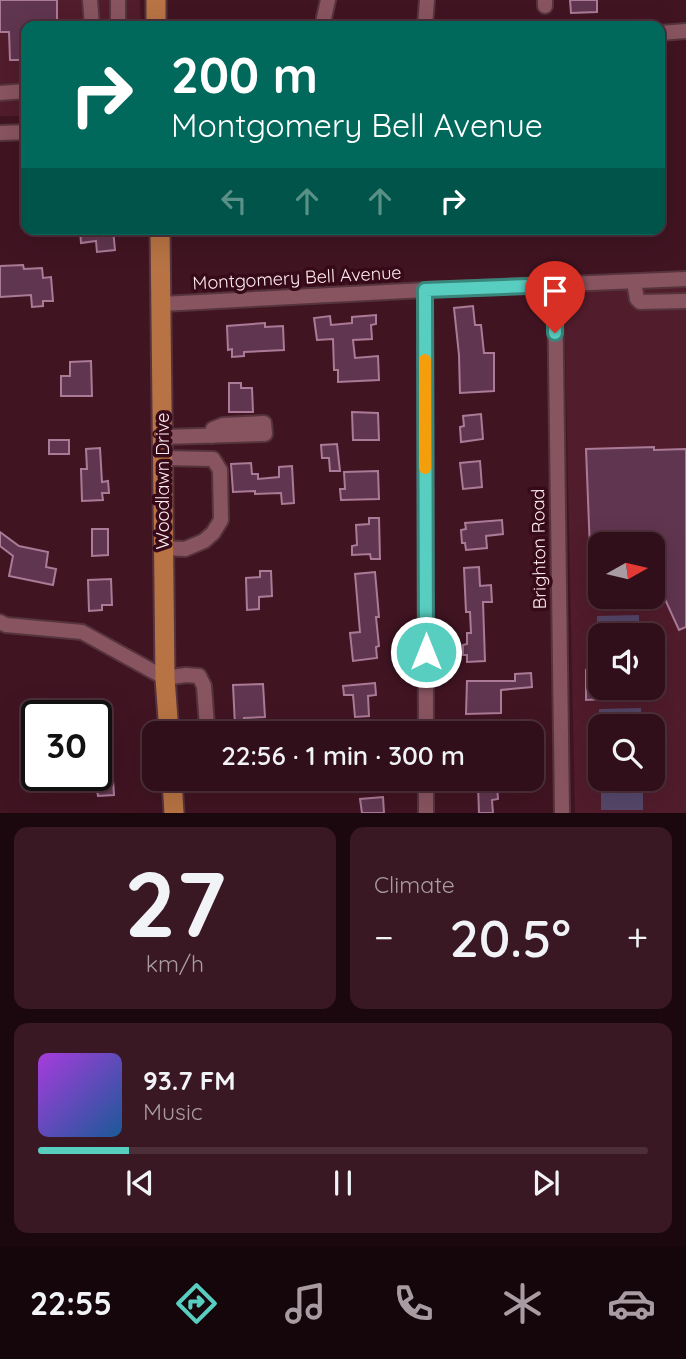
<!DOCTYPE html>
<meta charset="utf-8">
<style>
body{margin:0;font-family:Quicksand,sans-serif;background:#391823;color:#f1f3f6;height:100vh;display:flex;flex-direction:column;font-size:26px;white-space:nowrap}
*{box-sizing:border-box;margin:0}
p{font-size:23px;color:#a89ca2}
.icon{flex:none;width:38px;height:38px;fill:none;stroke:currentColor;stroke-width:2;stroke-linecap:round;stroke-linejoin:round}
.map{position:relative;height:813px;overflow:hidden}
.side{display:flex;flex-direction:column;gap:14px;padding:14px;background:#1b080e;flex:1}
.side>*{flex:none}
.guide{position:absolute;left:21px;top:21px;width:644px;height:214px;border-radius:14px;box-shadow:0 7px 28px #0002,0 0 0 2px #4c2f39;background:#00695c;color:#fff;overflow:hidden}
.needle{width:46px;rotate:82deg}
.tools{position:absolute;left:588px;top:532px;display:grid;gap:14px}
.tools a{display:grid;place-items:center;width:77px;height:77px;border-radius:14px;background:#310f1a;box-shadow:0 7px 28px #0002,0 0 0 2px #4c2f39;font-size:35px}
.speed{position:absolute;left:21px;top:700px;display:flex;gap:14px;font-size:35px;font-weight:700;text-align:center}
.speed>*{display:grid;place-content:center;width:91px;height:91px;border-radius:50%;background:#310f1a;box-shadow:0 7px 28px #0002,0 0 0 2px #4c2f39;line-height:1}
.speed .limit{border:4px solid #111;border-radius:10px;background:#fff;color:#111}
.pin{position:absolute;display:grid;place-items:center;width:60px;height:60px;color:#fff;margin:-72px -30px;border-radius:50% 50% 50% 0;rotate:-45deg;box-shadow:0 0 7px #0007}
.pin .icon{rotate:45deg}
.me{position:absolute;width:77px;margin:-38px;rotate:0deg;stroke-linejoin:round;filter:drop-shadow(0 0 5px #0008)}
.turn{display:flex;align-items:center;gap:24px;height:147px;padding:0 35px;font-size:32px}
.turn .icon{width:91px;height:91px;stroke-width:2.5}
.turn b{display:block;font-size:49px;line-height:60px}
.lanes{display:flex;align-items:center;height:66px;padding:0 35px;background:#0003;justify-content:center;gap:35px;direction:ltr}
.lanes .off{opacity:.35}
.big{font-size:52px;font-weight:600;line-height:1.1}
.side .widget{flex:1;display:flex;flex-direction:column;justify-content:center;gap:10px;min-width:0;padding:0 24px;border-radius:14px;background:#391823}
.side .dial{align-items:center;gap:0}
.dial b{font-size:91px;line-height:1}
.song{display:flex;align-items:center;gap:21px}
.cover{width:84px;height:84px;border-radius:10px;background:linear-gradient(135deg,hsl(280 70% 55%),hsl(210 70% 35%))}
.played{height:7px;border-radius:4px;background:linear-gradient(90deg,#58cec0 15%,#4c2f39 15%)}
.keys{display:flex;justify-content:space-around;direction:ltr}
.heat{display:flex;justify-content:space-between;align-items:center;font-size:38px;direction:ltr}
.side .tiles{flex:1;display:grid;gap:14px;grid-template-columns:1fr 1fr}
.widget:last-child{grid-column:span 2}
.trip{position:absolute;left:142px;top:721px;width:402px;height:70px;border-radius:14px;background:#310f1a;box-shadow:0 7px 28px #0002,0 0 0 2px #4c2f39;font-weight:600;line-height:70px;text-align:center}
.dock{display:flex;height:112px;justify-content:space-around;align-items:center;background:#14060a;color:#a89ca2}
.dock .icon{width:49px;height:49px}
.dock .selected{color:#58cec0}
.dock b{font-size:32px;color:#f1f3f6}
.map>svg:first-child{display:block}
.built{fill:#511c2c;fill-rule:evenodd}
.green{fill:#564769}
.building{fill:#60354f;stroke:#ab7a96;stroke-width:2}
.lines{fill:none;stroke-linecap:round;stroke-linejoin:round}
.minor-casing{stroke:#56343d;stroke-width:18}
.major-casing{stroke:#56343d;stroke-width:23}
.minor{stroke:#885460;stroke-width:14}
.major{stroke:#b77343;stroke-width:19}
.route-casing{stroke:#39867d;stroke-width:18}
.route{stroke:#58cec0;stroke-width:12}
.slow{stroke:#f59e0b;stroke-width:12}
.labels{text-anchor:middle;stroke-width:7;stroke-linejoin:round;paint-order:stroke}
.street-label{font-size:18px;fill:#ffecef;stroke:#360a19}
</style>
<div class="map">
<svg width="686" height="813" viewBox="0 0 686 813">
<rect width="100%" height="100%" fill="#411422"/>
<path class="built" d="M0,0h140l1,26h-115v90h-26z
M686,285v528h-111l-11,-522zM600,544h53v53h-53zM600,635h53v53h-53zM600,726h53v53h-53z"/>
<path class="green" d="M639,615v19l-42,1v-19z
M641,708l1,18h-42l-1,2v-19z
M643,790v20h-42v-19z"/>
<path class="building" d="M0,0h57v26h-31v34h-16l-1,-28h-9z
M570,0h27v12l-26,1z
M80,229h33l2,21 -18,2 -1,-11 -15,2z
M23,265l1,4 18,-1 1,10 8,-1 2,24h-10v5l-11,1 -1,-12 -31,2v-31z
M473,306l2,19h6l3,28h10v38l-34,2 -1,-38 -5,-47z
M376,315v9l-5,1 1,14 -19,1 2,18 23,-2 1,24 -41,2v-12h-4l-1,-31 -16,1 -3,-22 16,-2 1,9 21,-2v-6z
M265,323v4l18,-1 1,24 -40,2v4l-12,1v-8l-4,1 -1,-24z
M91,361l1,35h-31v-20h9v-14z
M229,383h12v5h11l1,24h-24z
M352,412l26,1 1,27h-26z
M481,414l2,25 -22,3 -1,-15 4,-1 -1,-10z
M49,440h20v14h-20z
M337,444l3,27h-10l-1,-13h-7l-1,-13z
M654,447v3l32,-1v178l-7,3 -26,-57v-29h-53v5l-10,1 -4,-101z
M100,448l2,34 6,-1 1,12h-7l1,7 -21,1 -1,-32h6l-1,-20z
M480,461l2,26 -19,2 -3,-26z
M251,463l1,11h6v5l21,-2v-10l13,-1 2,37 -12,1 -1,-11 -26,1v-3l-22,1 -2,-28z
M378,471l1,28 -38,1 -1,-11h5l-1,-17z
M369,518h10l1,41h-9l-1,-5 -18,1v-9l5,-1 -1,-20 13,-1z
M502,520l1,14 -17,2 1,12 -21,2 -1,-7h-3l-1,-13 5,-1 -1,-6z
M92,529h16v26l-16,1z
M0,532l19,14 29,6 -2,15 10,2 -3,16 -44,-9 4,-20 -13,-10z
M479,567l1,19 11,-1 1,17h-9l2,59 -18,1v-7h-4v-10l4,-1v-11h4l-1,-21h-4l-2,-44z
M260,571h11l1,25 -13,1v12l-12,1 -1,-32 14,-1z
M375,572l4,45h-3l3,29 -3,1 1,11 -24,3 -3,-28 10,-1 -5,-58z
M111,579l1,26h-10v5l-13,1 -1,-31z
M586,670h14v18h28v10l-42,2z
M531,673l1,14 -31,3v23l-35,1 1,-33h48v-7z
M375,683l1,12 -8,1 1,20 -14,1 -2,-22h-9l-1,-9z
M263,684l2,33 -21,1v7l-9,1 -2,-41z
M112,765l2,30 -16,1 -1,-6 -18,1 -1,-10 13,-1v-5h5v-9z
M478,785h19l1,14 -6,1 1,13h-14z
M383,797l1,16h-22l-2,-14z"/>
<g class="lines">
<g class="minor-casing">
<path id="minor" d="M90,0l2,26
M118,0v26
M545,6v-6
M324,26v-8l4,-18
M425,26l2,-26
M660,33l26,-2
M0,93l26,-2
M0,133l26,-1
M634,282l3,17 3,3 46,-1
M555,285l7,528
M425,290l1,443
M162,304l263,-14 261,-11
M163,437c34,-1 68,-2 102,-3l-1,-11 -41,2 -10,4 -1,7
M163,458l50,1 7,11 1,50 -8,13 -9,8 -19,8 -21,-1
M0,622l6,3 76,7 83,46 21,-3 13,1 5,10 3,40 9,7
M261,733h5
M426,779v34"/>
</g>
<g class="major-casing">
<path id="major" d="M156,0v26
M160,229l5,449 4,55
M172,779l2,34"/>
</g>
<use href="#minor" class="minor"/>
<use href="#major" class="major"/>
</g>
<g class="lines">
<g class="route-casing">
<path id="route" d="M426,652l-1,-362 130,-5v48"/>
</g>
<use href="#route" class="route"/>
<path class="slow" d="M425,360v108"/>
</g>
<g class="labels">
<g class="street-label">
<text transform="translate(297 278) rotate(-3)" y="6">Montgomery Bell Avenue</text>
<text transform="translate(163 481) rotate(-90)" y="6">Woodlawn Drive</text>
<text transform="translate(539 549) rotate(-91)" y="6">Brighton Road</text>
</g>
</g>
</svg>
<div class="tools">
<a><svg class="needle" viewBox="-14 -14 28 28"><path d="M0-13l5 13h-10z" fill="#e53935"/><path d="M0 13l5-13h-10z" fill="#a89ca2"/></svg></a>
<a><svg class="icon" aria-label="sound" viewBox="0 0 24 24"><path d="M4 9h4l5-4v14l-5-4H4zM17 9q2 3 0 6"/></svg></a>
<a><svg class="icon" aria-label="search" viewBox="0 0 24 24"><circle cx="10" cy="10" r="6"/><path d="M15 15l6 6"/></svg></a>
</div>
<div class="speed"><div class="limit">30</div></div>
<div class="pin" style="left:555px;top:333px;background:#d93025"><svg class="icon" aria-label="arrive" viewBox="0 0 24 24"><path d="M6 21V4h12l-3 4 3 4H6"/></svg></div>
<svg class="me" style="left:426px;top:652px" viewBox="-20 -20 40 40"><circle r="17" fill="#58cec0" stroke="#fff" stroke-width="3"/><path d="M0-11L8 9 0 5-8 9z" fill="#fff"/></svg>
<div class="trip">22:56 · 1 min · 300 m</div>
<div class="guide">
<div class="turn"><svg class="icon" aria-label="right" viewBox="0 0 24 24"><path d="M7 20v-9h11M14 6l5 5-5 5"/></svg><div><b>200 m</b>Montgomery Bell Avenue</div></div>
<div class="lanes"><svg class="icon off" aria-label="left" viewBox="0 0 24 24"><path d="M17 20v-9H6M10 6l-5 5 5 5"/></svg><svg class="icon off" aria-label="ahead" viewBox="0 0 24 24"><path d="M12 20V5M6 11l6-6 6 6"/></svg><svg class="icon off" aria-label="ahead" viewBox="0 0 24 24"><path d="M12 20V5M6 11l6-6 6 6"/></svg><svg class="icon" aria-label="right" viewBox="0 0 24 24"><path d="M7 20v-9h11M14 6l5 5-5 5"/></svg></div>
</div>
</div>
<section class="side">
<div class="tiles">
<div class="widget dial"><b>27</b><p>km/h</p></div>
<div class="widget"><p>Climate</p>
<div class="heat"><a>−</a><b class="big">20.5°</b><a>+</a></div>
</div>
<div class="widget">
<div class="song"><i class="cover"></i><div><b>93.7 FM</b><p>Music</p></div></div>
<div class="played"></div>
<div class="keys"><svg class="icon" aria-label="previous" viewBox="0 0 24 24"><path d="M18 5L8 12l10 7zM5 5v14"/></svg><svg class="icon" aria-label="pause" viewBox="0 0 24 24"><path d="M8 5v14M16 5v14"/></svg><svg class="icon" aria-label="next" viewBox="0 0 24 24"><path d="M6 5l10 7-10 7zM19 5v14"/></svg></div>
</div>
</div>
</section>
<nav class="dock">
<b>22:55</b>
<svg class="icon selected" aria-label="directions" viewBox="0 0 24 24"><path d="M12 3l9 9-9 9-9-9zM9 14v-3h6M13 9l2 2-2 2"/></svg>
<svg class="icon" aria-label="music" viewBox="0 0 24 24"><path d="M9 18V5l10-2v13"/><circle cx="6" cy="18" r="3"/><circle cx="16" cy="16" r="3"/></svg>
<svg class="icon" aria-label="phone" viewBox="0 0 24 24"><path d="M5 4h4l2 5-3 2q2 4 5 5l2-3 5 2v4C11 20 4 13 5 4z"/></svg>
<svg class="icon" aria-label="climate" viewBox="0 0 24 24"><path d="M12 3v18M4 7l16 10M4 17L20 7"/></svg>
<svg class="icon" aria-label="car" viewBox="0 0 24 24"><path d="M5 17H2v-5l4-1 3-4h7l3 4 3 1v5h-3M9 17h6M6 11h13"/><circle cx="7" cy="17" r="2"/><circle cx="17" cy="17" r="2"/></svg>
</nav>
